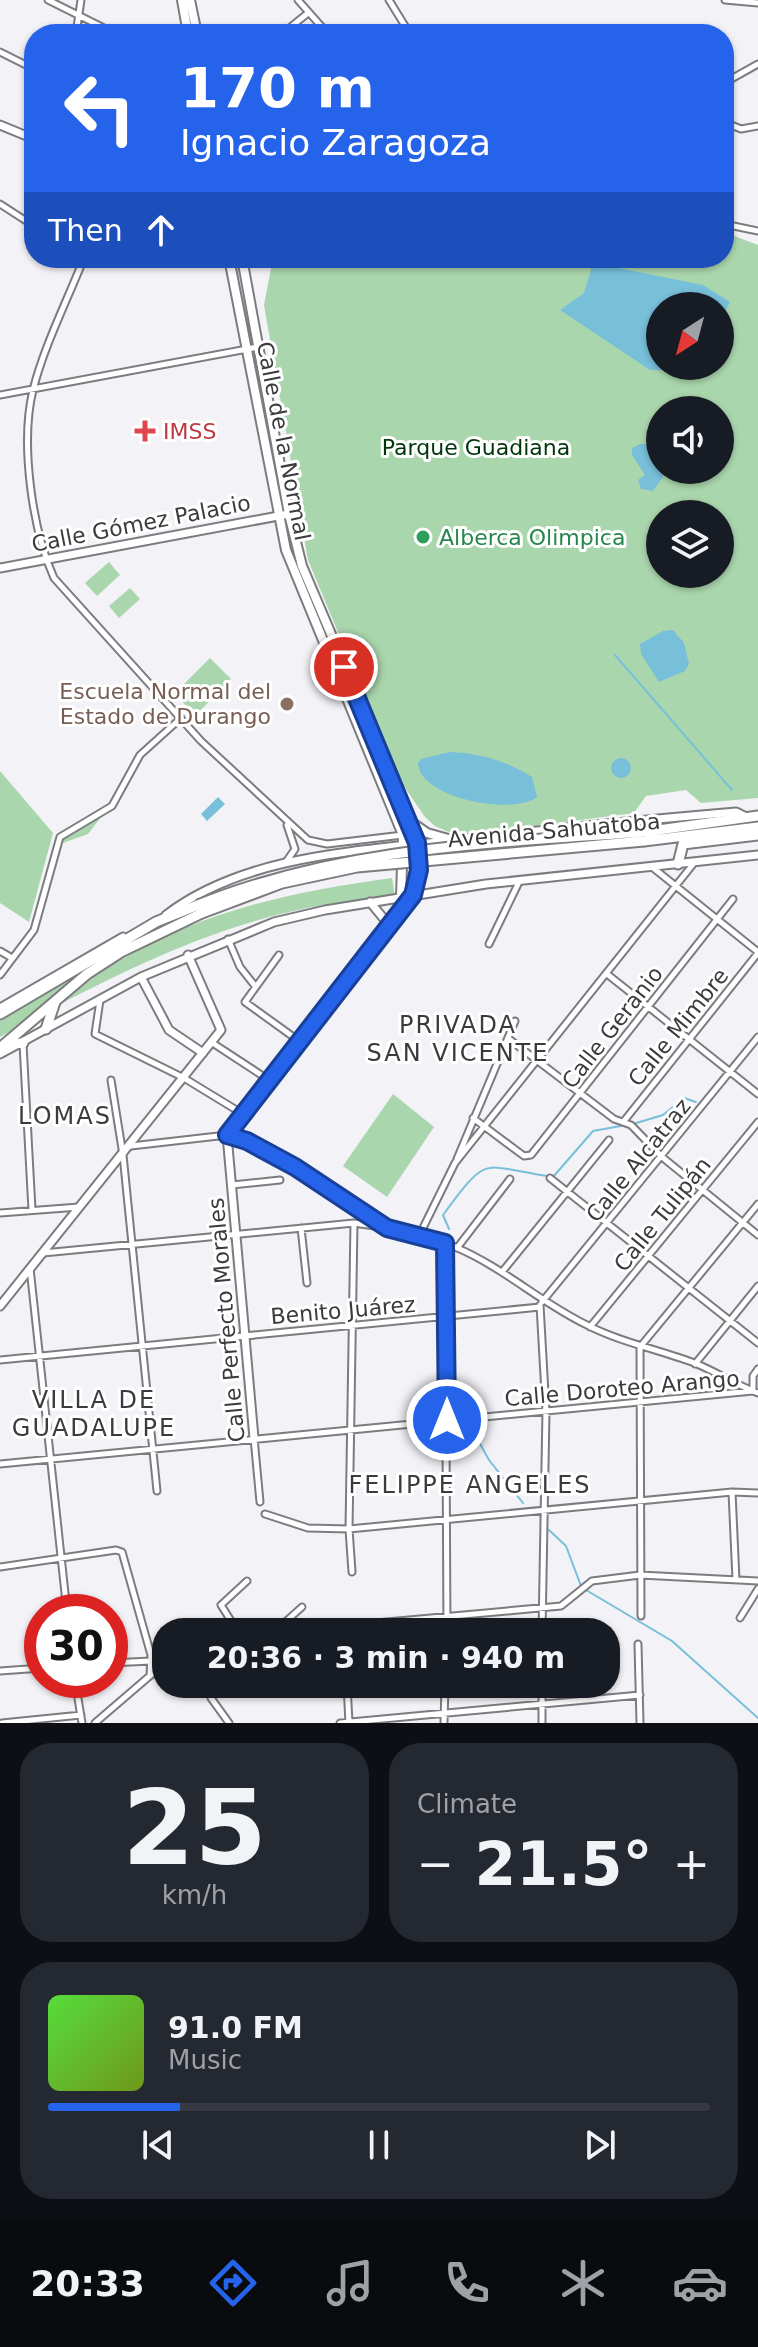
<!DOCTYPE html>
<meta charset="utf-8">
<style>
body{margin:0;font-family:"DejaVu Sans",sans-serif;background:#242831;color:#f1f3f6;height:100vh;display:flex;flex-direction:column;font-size:30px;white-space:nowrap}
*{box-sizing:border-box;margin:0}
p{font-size:26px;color:#9ea1a6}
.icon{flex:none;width:44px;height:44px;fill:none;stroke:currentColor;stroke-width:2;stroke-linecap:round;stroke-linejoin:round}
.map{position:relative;height:1723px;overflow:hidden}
.drawer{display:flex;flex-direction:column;gap:20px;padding:20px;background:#0d0f14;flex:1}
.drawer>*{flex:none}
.banner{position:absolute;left:24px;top:24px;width:710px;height:244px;border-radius:32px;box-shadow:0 2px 6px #0004;background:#2563eb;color:#fff;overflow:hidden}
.needle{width:52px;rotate:216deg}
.tools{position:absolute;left:646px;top:292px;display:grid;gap:16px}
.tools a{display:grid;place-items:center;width:88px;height:88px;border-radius:50%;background:#171b24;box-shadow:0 2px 6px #0004;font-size:40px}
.speed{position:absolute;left:24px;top:1594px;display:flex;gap:16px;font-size:40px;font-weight:700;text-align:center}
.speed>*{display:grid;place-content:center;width:104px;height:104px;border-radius:50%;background:#171b24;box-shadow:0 2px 6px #0004;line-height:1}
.speed .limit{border:12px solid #d22;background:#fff;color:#111}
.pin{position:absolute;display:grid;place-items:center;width:68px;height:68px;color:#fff;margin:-34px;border:4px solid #fff;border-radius:50%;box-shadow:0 2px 8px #0007}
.me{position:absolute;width:88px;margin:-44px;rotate:0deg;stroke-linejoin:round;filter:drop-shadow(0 0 6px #0008)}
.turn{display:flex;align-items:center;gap:28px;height:168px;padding:0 24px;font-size:36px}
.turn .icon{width:104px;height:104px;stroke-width:2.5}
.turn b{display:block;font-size:56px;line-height:68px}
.then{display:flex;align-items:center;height:76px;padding:0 24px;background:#0003;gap:16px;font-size:30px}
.big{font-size:60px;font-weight:700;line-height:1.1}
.drawer .card{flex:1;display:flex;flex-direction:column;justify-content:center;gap:12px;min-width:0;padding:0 28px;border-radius:32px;background:#242831}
.drawer .dial{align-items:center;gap:0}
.dial b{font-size:104px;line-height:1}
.song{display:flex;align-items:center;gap:24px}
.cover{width:96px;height:96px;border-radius:12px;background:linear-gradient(135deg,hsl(110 70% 55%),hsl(80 70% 35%))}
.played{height:8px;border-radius:4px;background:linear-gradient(90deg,#2563eb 20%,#363941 20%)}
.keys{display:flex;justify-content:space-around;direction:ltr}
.heat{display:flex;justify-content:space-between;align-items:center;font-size:44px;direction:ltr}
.drawer .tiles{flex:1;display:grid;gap:20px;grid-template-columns:1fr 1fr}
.card:last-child{grid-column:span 2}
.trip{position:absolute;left:152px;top:1618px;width:468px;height:80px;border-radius:32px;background:#171b24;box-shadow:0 2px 6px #0004;font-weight:700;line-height:80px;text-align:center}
.dock{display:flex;height:128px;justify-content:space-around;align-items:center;background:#090b0e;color:#9ea1a6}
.dock .icon{width:56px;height:56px}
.dock .selected{color:#2563eb}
.dock b{font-size:36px;color:#f1f3f6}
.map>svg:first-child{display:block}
.green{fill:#aad6ad;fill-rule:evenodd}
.water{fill:#78bfda}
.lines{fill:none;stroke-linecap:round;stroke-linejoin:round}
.stream{stroke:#78bfda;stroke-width:2}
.minor-casing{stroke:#7c7c80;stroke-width:9}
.tertiary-casing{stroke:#7c7c80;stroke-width:11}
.secondary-casing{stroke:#7c7c80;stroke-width:12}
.primary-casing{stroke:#7c7c80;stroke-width:13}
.minor{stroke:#fff;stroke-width:5}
.tertiary{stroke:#fff;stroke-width:7}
.secondary{stroke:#fff;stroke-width:8}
.primary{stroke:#fff;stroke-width:9}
.primary-bridge-casing{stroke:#7c7c80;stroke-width:13;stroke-linecap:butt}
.primary-bridge{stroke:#fff;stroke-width:9}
.route-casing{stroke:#184099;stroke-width:20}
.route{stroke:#2563eb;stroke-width:14}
.health-dot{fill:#e0444e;stroke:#fff;stroke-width:3}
.leisure-dot{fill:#2e9e5b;stroke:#fff;stroke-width:3}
.education-dot{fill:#8d6e63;stroke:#fff;stroke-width:3}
.labels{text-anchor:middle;stroke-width:6;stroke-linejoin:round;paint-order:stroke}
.health-label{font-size:22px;fill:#be3a42;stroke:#fff;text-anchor:start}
.street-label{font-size:22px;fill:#3b3b3d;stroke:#fff}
.park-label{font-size:22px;fill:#00350a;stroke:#fff}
.leisure-label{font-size:22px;fill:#27864d;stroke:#fff;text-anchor:start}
.education-label{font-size:22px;fill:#785e54;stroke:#fff;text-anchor:end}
.neighbourhood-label{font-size:24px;letter-spacing:2px;fill:#3b3b3d;stroke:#fff}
</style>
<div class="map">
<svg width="758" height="1723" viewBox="0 0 758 1723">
<rect width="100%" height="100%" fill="#f2f2f7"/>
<path class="green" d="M724,232l34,13v553l-57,5 -15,-13 -40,6 -12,17 -176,23 -23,-10 -10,-9 -26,-38 -91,-219 -44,-255 9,-47h451zM660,306h60v60h-60zM660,410h60v60h-60zM660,514h60v60h-60z
M109,562l11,13 -23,21 -12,-13z
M130,588l10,11 -21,19 -10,-12z
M210,658l21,21 -35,36 -22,-21z
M0,771l53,62 -24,89 -29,-19z
M101,817l-13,17 -28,10 10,-13z
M392,878l3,19c-128,7 -224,50 -337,108 99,-84 209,-110 334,-127z
M73,977l-48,46 -25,14v-16z
M393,1094l41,33 -47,70 -44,-31z"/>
<path class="water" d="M593,263l110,22 27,17 -10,19v-15h-60v60h10l-1,4h-19l-90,-60 24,-17z
M640,444h13l7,5v21h8l-15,21 -12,-2 -3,-9 7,-5 -13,-20v-7z
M673,630l11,13 5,21 -4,7 -26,11 -18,-28 -1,-10 23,-13z
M450,752c29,1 57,9 82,25l5,20c-24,19 -118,1 -119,-34l3,-4z
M611 768a10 10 0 1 1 20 0a10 10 0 1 1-20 0Z
M218,797l7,7 -18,17 -6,-7z"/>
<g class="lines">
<path class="stream" d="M615,655l117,135
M633,1124l30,-9 21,-17 12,4
M449,1229l-6,-14c47,-64 38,-48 110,-38l40,-46 33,-6
M473,1431l16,29 34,43
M549,1530l17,16 15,40
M586,1590l86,51 86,77"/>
<g class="minor-casing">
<path id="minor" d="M48,0l68,34
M298,0l30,34
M389,0l21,34
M725,0l33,3
M76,34l5,-34
M282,34l26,-21
M0,52l34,17
M724,83l34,-19
M724,122l17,7 17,-3
M0,204l34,22
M724,224l34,7
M84,258c-17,43 -40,88 -51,132 -13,53 -1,139 21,188l147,163 107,99 19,4 76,-9
M0,395l258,-48
M286,862l9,-13 -8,-24
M652,867l106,85
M228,939l12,28 15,19
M489,944l31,-64
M0,951l12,7
M279,955l-34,47 54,39
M607,974l151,120
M0,975l34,-45 26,-93 52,-31 28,-51 41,-37
M100,1000l-5,34 89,44 59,36
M509,1039l105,80 17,6 31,32 96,78
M211,1042l58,38
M23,1044l9,166
M111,1080l12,75 34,336
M473,1118l51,38 7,-1 202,-256
M624,1121l134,-168
M131,1146l96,-11 20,6 137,85
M457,1159l58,-138
M550,1178l208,165
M232,1185l48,-5
M0,1213l79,-6
M301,1228l6,55
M420,1234l35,-71 239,-300
M445,1243l2,389
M457,1248l53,-69
M43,1253l311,-30c35,5 69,10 101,24 48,20 86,56 132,78 35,18 74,25 110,39 21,9 40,21 61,29
M30,1268l37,344
M502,1272l107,-132
M542,1302l216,-265
M540,1305l6,106 -4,221
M590,1327l168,-205
M0,1360l540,-53
M695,1364l63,-78
M254,1438l6,64
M0,1464l753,-73v-15l5,-7
M732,1492l4,88
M265,1514l43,14 41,1 383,-37 26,1
M0,1567l116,-17 6,2 29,103 -1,21
M352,1572l-3,-43 5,-306
M641,1616l-1,-269 118,-143
M740,1618l18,-29
M376,1623l185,-17 31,-25 48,-6 118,6
M238,1632l-17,-27 26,-24
M274,1632l28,-25
M638,1644l2,79
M110,1663l41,-2
M0,1671l42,-3
M75,1680l7,43
M209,1684l2,14 18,25
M291,1684l4,5
M347,1684l2,39
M2,1723l79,-8
M95,1723l71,-61
M340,1723l300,-28
M444,1723l1,-39
M542,1723v-39"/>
</g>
<g class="tertiary-casing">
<path id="tertiary" d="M0,125l34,14
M0,568l289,-54
M370,902l19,23
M166,915c80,-61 195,-64 291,-75 93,-11 186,-20 279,-28l10,5
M141,977l28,53 34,23
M0,1008l123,-71
M0,1054l141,-77 133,-55 51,-12 161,-26 272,-29
M0,1306l221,-276 -33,-75
M254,1438l-27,-303 186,-240"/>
</g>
<g class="secondary-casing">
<path id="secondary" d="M182,0l6,34
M190,0l7,34
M229,258l57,292 117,285 -2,62
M242,258l47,256 13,52 109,256c8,26 9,47 2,73
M411,822l16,11 25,7"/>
</g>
<g class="primary-casing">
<path id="primary" d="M644,832l114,-16
M644,841l114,-14
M678,864l5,-20 75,-9
M0,1014l156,-92 42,-17
M46,1029l9,-27
M4,1045l19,-2
M0,1048l87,-74 34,-22 81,-39"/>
</g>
<use href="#minor" class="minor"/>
<use href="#tertiary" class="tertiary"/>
<use href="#secondary" class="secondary"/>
<use href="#primary" class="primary"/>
<g class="primary-bridge-casing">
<path id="primary-bridge" d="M198,905c143,-58 294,-62 446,-73
M202,913l80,-30 75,-16 287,-26"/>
</g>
<use href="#primary-bridge" class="primary-bridge"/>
</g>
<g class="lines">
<g class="route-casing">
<path id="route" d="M344,667l73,176 2,27 -6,25 -186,240 20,6 48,26 92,61 58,15 2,177"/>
</g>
<use href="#route" class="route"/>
</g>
<path class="health-dot" d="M141 419h8v8h8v8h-8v8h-8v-8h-8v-8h8z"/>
<circle class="leisure-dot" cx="423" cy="537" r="8"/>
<circle class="education-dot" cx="287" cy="704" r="8"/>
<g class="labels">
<g class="health-label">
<text x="163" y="439">IMSS</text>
</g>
<g class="street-label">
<text transform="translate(284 441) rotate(79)" y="8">Calle de la Normal</text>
<text transform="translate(141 523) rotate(-11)" y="8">Calle Gómez Palacio</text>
<text transform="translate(554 830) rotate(-5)" y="8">Avenida Sahuatoba</text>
<text transform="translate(612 1027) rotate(-52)" y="8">Calle Geranio</text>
<text transform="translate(678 1027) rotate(-51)" y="8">Calle Mimbre</text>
<text transform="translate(638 1160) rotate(-51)" y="8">Calle Alcatraz</text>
<text transform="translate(662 1214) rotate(-51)" y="8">Calle Tulipán</text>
<text transform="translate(343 1310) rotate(-5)" y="8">Benito Juárez</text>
<text transform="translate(226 1320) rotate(-95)" y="8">Calle Perfecto Morales</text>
<text transform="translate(622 1388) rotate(-5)" y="8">Calle Doroteo Arango</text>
</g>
<g class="park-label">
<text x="476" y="455">Parque Guadiana</text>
</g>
<g class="leisure-label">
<text x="439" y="545">Alberca Olimpica</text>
</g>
<g class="education-label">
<text x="271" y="699">Escuela Normal del<tspan x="271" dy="25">Estado de Durango</tspan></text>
</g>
<g class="neighbourhood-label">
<text x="458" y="1033">PRIVADA<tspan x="458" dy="28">SAN VICENTE</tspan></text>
<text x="65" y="1124">LOMAS</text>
<text x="94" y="1408">VILLA DE<tspan x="94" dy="28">GUADALUPE</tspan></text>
<text x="470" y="1493">FELIPPE ANGELES</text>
</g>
</g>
</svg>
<div class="tools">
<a><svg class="needle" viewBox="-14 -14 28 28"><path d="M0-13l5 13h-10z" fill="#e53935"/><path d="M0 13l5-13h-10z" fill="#9ea1a6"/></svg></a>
<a><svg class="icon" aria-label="sound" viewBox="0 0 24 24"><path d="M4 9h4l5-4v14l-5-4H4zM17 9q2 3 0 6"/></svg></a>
<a><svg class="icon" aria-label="layers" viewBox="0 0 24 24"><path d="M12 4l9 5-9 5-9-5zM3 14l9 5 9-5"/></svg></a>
</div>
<div class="speed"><div class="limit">30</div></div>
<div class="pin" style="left:344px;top:667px;background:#d93025"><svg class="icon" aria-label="arrive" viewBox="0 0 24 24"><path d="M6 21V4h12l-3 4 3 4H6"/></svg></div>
<svg class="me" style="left:447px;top:1420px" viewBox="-20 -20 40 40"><circle r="17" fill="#2563eb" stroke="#fff" stroke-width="3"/><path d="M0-11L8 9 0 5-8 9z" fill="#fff"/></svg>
<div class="trip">20:36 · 3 min · 940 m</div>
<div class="banner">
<div class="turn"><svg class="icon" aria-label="left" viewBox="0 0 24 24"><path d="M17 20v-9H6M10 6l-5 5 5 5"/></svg><div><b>170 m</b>Ignacio Zaragoza</div></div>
<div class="then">Then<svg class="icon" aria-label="ahead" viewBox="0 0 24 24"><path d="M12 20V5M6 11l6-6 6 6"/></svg></div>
</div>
</div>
<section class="drawer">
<div class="tiles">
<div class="card dial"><b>25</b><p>km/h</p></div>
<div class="card"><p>Climate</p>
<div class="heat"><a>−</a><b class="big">21.5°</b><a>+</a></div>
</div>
<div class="card">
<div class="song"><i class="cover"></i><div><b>91.0 FM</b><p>Music</p></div></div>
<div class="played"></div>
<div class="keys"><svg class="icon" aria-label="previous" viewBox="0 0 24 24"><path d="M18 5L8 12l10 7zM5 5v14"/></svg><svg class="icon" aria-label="pause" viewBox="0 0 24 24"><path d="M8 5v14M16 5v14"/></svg><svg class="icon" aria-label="next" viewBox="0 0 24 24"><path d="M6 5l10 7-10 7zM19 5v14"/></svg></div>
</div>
</div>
</section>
<nav class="dock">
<b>20:33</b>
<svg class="icon selected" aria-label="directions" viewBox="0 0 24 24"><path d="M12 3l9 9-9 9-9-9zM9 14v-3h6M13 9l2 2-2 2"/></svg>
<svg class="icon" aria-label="music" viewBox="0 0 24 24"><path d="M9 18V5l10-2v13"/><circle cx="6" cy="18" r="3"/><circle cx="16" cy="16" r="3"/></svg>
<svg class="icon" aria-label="phone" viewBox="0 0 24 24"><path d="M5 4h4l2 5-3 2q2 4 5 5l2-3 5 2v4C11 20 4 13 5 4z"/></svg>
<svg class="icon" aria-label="climate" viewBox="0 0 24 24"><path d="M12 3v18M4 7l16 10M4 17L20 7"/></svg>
<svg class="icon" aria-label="car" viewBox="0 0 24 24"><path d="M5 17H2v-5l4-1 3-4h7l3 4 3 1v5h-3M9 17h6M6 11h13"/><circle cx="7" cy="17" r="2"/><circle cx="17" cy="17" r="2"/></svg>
</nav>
